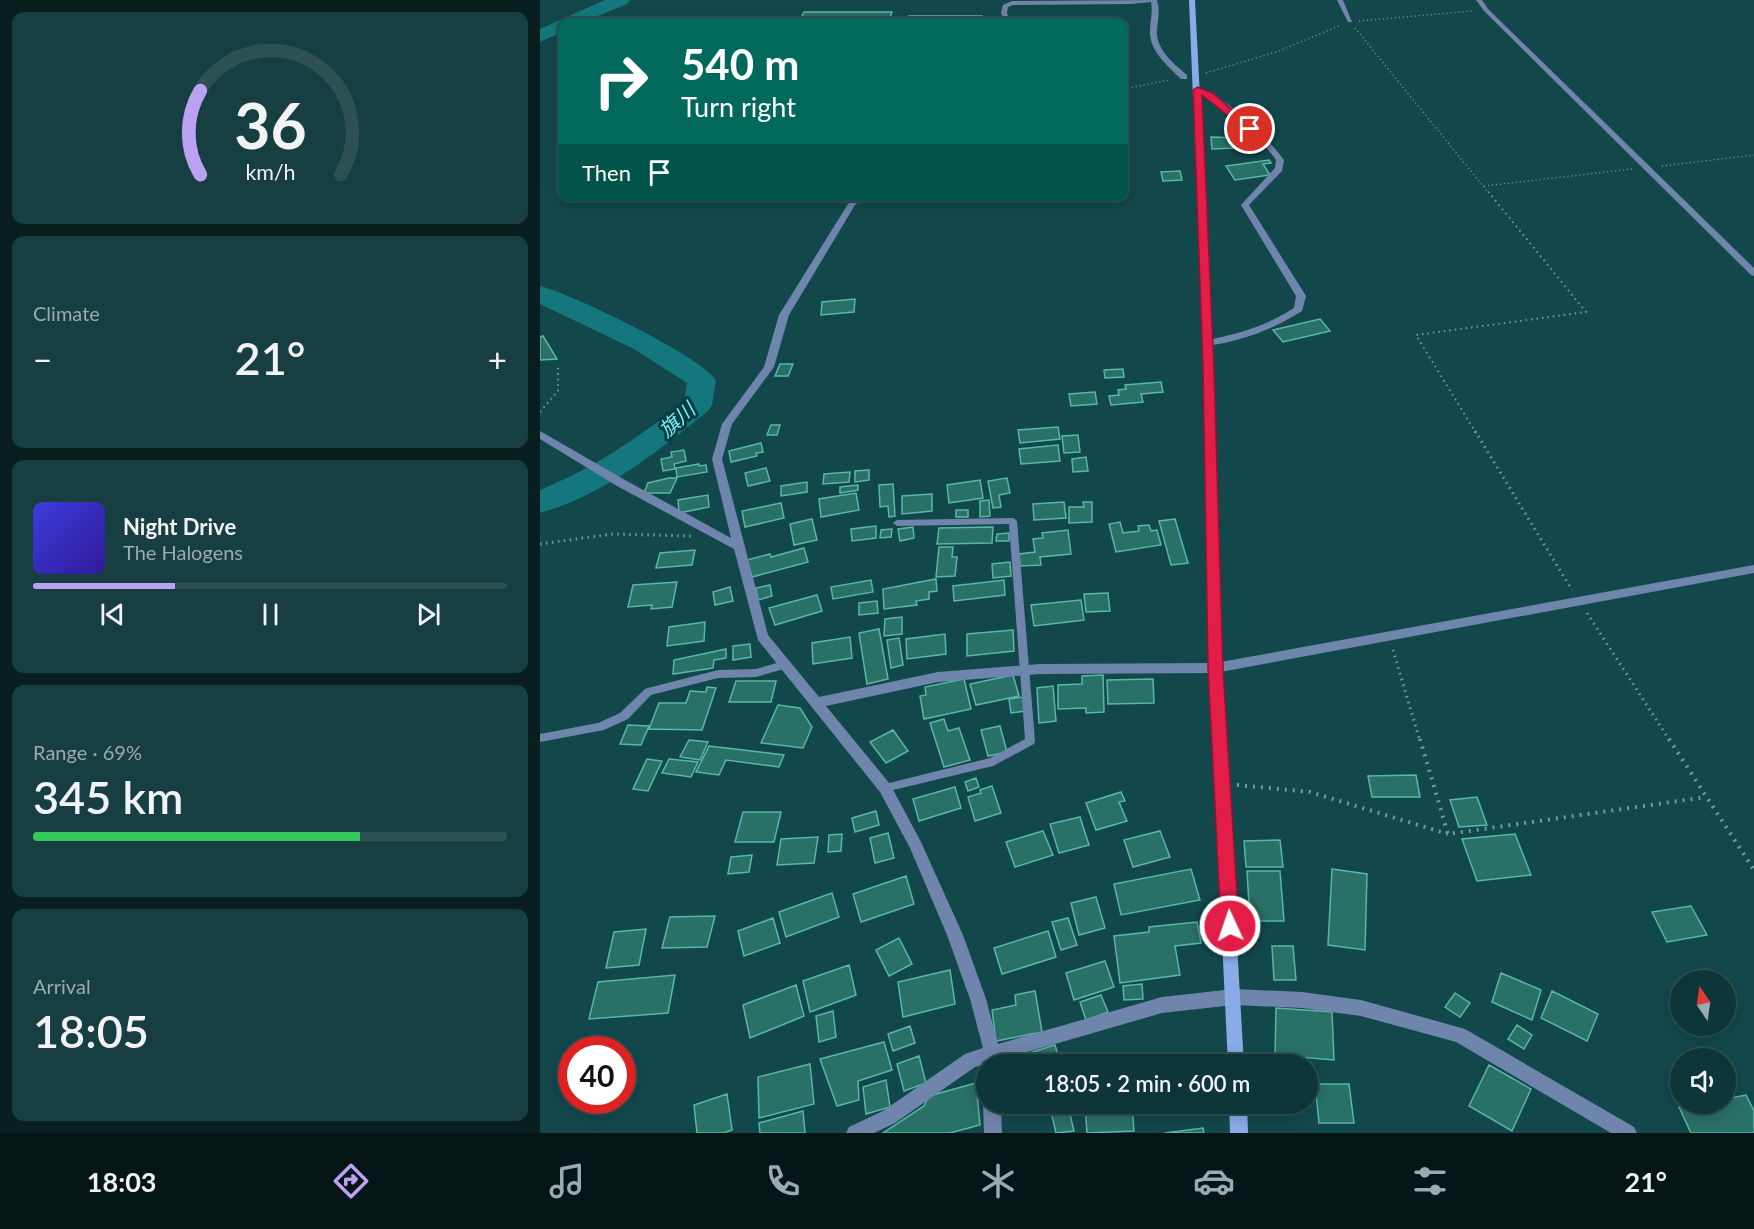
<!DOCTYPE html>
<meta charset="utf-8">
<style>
body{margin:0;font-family:Lato,"Noto Sans JP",sans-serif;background:#173e41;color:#f1f3f6;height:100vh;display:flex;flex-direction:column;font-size:22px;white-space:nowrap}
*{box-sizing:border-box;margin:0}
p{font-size:20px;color:#9babae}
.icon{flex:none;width:33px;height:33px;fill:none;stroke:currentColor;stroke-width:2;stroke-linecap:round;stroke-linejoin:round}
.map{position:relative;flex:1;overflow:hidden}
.details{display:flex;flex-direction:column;gap:12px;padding:12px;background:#081e1f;width:540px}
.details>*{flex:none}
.banner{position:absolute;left:18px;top:18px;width:570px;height:183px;border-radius:12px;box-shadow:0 3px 15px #0003,0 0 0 2px #2e5053;background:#00695c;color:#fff;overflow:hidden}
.needle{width:39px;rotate:347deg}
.fabs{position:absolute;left:1130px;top:970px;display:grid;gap:12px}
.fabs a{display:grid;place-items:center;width:66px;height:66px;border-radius:50%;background:#0e3639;box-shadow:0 3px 15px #0003,0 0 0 2px #2e5053;font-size:30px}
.speed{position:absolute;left:18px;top:1036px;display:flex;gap:12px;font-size:30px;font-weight:700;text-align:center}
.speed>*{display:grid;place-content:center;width:78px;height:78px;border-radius:50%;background:#0e3639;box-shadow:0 3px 15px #0003,0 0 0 2px #2e5053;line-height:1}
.speed .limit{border:9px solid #d22;background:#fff;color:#111}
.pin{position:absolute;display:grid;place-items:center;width:51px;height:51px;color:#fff;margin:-26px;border:3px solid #fff;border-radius:50%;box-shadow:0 2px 6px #0007}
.me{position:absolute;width:66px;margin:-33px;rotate:357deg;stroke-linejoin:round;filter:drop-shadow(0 0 4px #0008)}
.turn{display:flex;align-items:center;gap:21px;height:126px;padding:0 24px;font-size:27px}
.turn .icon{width:78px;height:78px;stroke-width:2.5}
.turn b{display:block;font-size:42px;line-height:51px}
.then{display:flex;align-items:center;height:57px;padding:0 24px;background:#0003;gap:12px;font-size:22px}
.big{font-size:45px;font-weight:600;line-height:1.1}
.details .tile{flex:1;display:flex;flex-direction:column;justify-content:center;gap:9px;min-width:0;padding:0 21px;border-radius:12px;background:#173e41}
.details .dial{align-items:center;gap:0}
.dial svg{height:156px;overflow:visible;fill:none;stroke:#2e5053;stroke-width:7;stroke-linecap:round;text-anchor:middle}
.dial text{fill:#f1f3f6;stroke:none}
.song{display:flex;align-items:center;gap:18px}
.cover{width:72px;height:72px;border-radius:9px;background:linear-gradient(135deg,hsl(240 70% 55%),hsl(250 70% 35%))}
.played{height:6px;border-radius:3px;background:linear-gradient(90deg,#bca0f2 30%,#2e5053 30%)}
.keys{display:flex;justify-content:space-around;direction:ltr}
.heat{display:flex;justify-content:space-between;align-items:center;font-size:33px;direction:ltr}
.charge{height:9px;border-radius:4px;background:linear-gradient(90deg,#34c759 69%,#2e5053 0)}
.trip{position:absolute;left:436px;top:1054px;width:342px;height:60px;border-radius:30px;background:#0e3639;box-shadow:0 3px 15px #0003,0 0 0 2px #2e5053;font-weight:600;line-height:60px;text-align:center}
.tab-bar{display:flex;height:96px;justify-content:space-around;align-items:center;background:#061617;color:#9babae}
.tab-bar .icon{width:42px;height:42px}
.tab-bar .selected{color:#bca0f2}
.tab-bar b{font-size:27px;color:#f1f3f6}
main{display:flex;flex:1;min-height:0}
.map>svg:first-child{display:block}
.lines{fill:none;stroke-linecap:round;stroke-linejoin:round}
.river{fill:#15777e;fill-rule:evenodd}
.building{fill:#297066;stroke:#5ab6a8;stroke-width:1.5}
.path-far3{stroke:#6c9da0;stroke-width:1.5;stroke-dasharray:1 3;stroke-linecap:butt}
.path-far2{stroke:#6c9da0;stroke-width:2;stroke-dasharray:1.5 4;stroke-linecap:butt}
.path-far1{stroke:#6c9da0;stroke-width:3;stroke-dasharray:1.5 4.5;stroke-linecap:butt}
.path{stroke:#6c9da0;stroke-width:4;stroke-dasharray:2 6;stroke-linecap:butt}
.lane{fill:#7085ab;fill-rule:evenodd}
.street{fill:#7085ab;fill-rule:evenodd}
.secondary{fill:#89abe7;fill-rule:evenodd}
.route{fill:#e11d48;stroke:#92132f;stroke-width:1.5}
.labels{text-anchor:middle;stroke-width:6;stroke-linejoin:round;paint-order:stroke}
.water-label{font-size:20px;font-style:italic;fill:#82f0f9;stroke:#033d41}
</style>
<main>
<section class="details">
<div class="tile dial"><svg viewBox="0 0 100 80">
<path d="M14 69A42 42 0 1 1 86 69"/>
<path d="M14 69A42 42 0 0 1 14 26" stroke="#bca0f2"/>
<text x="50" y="56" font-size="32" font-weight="700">36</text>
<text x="50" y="72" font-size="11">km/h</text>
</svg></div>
<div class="tile"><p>Climate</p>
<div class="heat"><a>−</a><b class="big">21°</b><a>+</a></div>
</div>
<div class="tile">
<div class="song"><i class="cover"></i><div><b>Night Drive</b><p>The Halogens</p></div></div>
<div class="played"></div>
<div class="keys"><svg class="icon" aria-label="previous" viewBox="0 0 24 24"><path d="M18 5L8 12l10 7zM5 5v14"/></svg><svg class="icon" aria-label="pause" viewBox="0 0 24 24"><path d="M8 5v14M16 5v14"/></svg><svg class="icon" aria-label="next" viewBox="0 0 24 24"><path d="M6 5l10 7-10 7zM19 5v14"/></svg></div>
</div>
<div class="tile"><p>Range · 69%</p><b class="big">345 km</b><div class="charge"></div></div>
<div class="tile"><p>Arrival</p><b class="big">18:05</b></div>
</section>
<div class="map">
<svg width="1214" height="1133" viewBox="0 0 1214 1133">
<rect width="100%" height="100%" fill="#12484c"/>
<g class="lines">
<path class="river" d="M65,0h25l-3,4 -44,18h-21v10l-22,10v-13z
M0,286c32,8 159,69 176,94l-4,25 -4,6c-51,41 -104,84 -168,102v-23c54,-22 99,-53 144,-88l3,-19 -53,-34 -94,-45z"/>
</g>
<path class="building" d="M264,12h88l-4,10h-89z
M369,16h73l-2,6h-73z
M671,137l29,1v3l11,1 1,9h-10l-7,-3 -23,1z
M729,160l2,3 -8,1 7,11 -35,5 -9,-14z
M640,171l2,9 -19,1 -2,-9z
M315,299l-1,13 -33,3 1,-13z
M780,319l10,12 -47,11 -10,-12z
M3,336l14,23 -17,1v-23z
M240,364h13l-5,12h-13z
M583,369l1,8 -19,1 -1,-8z
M621,382l2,10 -22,2 2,8 -32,3 -2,-9 10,-1 -1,-5 8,-1 -1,-4z
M555,392l2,12 -26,2 -2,-12z
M231,425h9l-3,10h-10z
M518,427l2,12 -40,4 -2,-13z
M538,435l2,17 -16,1 -2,-17z
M221,443l2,9 -7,1 1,3 -26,6 -2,-11z
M518,445l2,16 -39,3 -2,-15z
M144,450l2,11 -12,3 1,5 -12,2 -2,-12 11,-2 -1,-5z
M546,457l2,14 -15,1 -1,-13z
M159,464v2l7,-1 1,7 -30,5 -1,-9z
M226,468l4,13 -22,5 -3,-13z
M329,470v10l-14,2v-11z
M310,472l-1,10 -26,2 1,-10z
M129,478h8l-7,15h-26l4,-10z
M467,478l3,15 -11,2 2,12 -8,1 -5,-27z
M440,480l3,18 -34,5 -2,-18z
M267,482v10l-26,4v-10z
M353,484l2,32 -6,1 -1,-11 -8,1 -1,-22z
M318,485v5l-18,3v-6z
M316,493l3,17 -38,7 -2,-18z
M392,494v17l-30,3v-18z
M168,495l1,12 -30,6 -1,-13z
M449,500l1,16 -10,1v-16z
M524,502l2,16 -32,2 -1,-16z
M543,502h9v20l-23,1v-16h15z
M241,503l3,15 -39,9 -3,-16z
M416,510h12v7h-12z
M272,519l5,21 -23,5 -4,-21z
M635,519l13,44 -17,2 -12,-44z
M580,522l3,11 16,-2 -1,-5 11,-1 2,6 6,-1 4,15 -45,7 -7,-28z
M336,526v12l-24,3 -1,-12z
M373,527l1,11 -14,3 -2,-12z
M453,527l-1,16 -55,1 2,-16z
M352,529l-1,8 -11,1 1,-8z
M528,530l3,24 -31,3 1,8 -21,1 -1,-12 16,-2 -2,-13 10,-1 -1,-5z
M469,533v8h-13l1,-7z
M399,547h14l-1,10h5l-2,19 -19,1z
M264,548l4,14 -56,15 -5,-17 23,-6 1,3z
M155,550l-3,15 -36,3 4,-15z
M470,562l1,14 -18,2 -1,-14z
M396,579l1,12 -8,1v7l-13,2 1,4 -33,4 -1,-20z
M331,580l2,12 -40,7 -2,-12z
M464,580l1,15 -51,6 -1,-15z
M137,582l-5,25 -21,2 1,-4 -24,2 5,-22z
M230,585l2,11 -14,4 -2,-12z
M190,587l3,14 -18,4 -2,-13z
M568,593l2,18 -24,1 -2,-18z
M277,595l5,16 -47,14 -6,-17z
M541,600l3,20 -50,6 -3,-21z
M337,601l1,12 -19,2v-12z
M362,617v17l-18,2 1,-17z
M165,622l-1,19 -37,5 2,-19z
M339,629l9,50 -21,5 -8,-51z
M473,630l1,21 -47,5v-22z
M405,634l1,20 -39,5 -1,-20z
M310,637l2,21 -39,6 -1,-21z
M359,638l4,27 -12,3 -4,-28z
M210,644l1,13 -18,3v-14z
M186,649v9l-12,2 -1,8 -40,6 1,-14z
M473,675l6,21 -43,9 -6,-21z
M563,675l1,37 -18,1v-5l-28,1v-24l24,-1v-8z
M424,679l7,30 -47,10 -4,-23 6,-1 -1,-8z
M613,679l1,24 -46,1 -1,-24z
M196,681h40l-5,21h-42z
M513,686l3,35 -17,2 -2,-35z
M167,687l9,1 -14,42 -53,-1 10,-26h27l4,-12 16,1z
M484,697l2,14 -15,2 -2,-14z
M238,705l22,3 12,19 -9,21 -42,-5z
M404,719l4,12 11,-3 11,32 -26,7 -14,-44z
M88,725l21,1 -8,19 -21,-1z
M460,726l7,26 -19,4 -7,-26z
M353,730l15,21 -22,12 -16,-21z
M149,740l19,2 -8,18 -20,-3z
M169,746l75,9 -5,12 -53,-7 -7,15 -23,-3z
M107,759l15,2 -14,30 -15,-2z
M129,759l29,3 -7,15 -29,-4z
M876,775l4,22h-48l-4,-21z
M436,778l3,9 -11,4 -3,-9z
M452,786l9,27 -26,8 -7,-24 13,-4 -1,-3z
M415,787l6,21 -42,13 -6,-22z
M581,792l4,9 -6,1 8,19 -31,9 -10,-27z
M937,797l10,28 -28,2 -9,-27z
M336,811l3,14 -24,7 -3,-14z
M203,812h38l-7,30h-39z
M540,817l9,28 -30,8 -9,-29z
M503,831l10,24 -38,12 -9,-25z
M620,831l10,26 -37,10 -9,-27z
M348,833l6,25 -19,5 -5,-25z
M302,834l-1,17 -13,1 1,-17z
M975,834l16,41 -54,6 -15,-42z
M278,837l-4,26 -37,2 4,-26z
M740,840l3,27h-37l-2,-26z
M212,855l-3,17 -21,2 3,-17z
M651,869l9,31 -79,15 -7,-31z
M792,869l35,5 -2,76 -37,-5z
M707,871h33l4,50h-34z
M366,876l8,28 -53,18 -8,-28z
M292,893l7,24 -53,20 -7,-25z
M556,897l9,31 -26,7 -8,-32z
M1151,906l16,29 -40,7 -15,-30z
M175,916l-8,31 -45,1 8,-31z
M233,918l7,25 -36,13 -6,-25z
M528,918l9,27 -16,5 -9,-28z
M657,922l4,21 -26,3 5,29 -60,8 -6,-47 35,-4v-5z
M106,929l-7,36 -33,3 8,-36z
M508,931l8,26 -54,17 -8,-26z
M359,938l13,26 -23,12 -13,-26z
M732,946h21l3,34h-22z
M565,961l9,26 -40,13 -8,-27z
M309,965l7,30 -46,17 -7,-31z
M410,970l5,34 -52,13 -5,-35z
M961,973l40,17 -9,30 -40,-18z
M135,975l-7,38 -79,6 9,-37z
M602,984l1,15 -19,1 -1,-14z
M256,985l8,31 -54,22 -7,-33z
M495,991l7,41 -46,9 -4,-31 24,-5 -1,-10z
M1012,991l46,23 -11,27 -46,-23z
M915,993l15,10 -10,14 -15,-10z
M561,995l7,17 -22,8 -6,-18z
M736,1008l56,4 2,48 -59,-5z
M293,1011l3,26 -17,5 -3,-26z
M977,1025l15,10 -8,14 -16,-10z
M370,1026l5,17 -22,8 -5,-17z
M344,1042l8,28 -34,11 1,19 -22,6 -17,-47z
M515,1045l5,17 -11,3h-21l-2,-11z
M379,1056l7,27 -22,8 -7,-27z
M270,1064l4,40 -55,14 -1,-41z
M949,1065l42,24 -19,42 -43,-25z
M346,1080l4,27 -24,7 -3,-27z
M436,1083l4,42 -30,8h-67l41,-27 5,-10z
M775,1084h34l5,39h-35z
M187,1094l5,36 -9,3h-26l-3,-28z
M1206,1095l8,16v22h-63l-12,-26 16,-3h30v-5z
M469,1104h41l-40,7z
M592,1104l2,27 -47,2 -2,-28z
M602,1104h49v1l-47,10z
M528,1106l6,25 -18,2 -5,-21z
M263,1111l2,22h-45l-1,-10z
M663,1128l1,5h-39z"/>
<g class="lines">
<path class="path-far3" d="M819,21l113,-10
M815,28l132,163
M666,73l73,-22 62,-26
M584,89l46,-9
M1122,166l92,-11
M944,186l148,-17"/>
<path class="path-far2" d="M0,412l18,-21v-25
M936,433l-60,-98 170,-23 -100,-123"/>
<path class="path-far1" d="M935,431l97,159
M0,544l73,-10 78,2
M1047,613l83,128
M853,650l27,91"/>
<path class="path" d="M880,739l28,95 258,-37
M1129,739l85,131
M697,785l73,7 138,42"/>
<path class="lane" d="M473,518l4,3 18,220 -1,3 -41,22 -108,26 -4,-1 -1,-3 1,-3 4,-1 105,-26 35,-19 -16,-215 -112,2 -4,-3 4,-3z
M244,661l3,1 2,3 -2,3 -31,9 -38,1 -67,17 -23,24 -24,11 -64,12v-8l58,-11 22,-10 25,-24 3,-1 70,-18 38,-1z"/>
<path class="street" d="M617,0c3,10 1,19 0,29 -2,20 16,34 30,46v4h-6c-13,-13 -32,-28 -31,-48 0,-10 3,-19 1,-29l-20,2 -118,1 -5,2 -1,6 3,9h-6l-3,-9 2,-8 9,-4z
M797,0h6l9,22h-4z
M936,0h6l6,9 266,259v8l-3,-1 -267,-264z
M655,88c23,0 76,53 89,72l-2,11 -33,34 57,91 -4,15c-30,19 -60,30 -95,35l-3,-1v-4c36,-8 58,-13 90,-33l2,-12 -55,-91 34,-37 1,-8c-20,-28 -50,-52 -81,-68z
M315,196h9l-9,9 -66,110 -15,52 -42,57 -10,35 46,176 51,62 119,-25 102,-8 175,-1 539,-98v8l-539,100 -175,1 -102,8 -112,24 64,78 31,58 42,93 23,64 12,45 164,-47 72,-8 68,3 59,8 104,29 169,98 3,6h-26l-155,-91 -95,-26 -59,-8 -68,-3 -72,8 -162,47v5h-13v6l-3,-6 -9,2 -80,56 -21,10h-28l3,-6 34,-16 82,-57 18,-6 -13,-49 -23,-64 -37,-87 -30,-56 -122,-152 -24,-91 -117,-63 -77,-47v-8l85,49 106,58 -19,-79 10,-35 42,-57 15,-52 69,-111z
M446,1098l1,6h14l1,29h-18l-1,-29z"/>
<path class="secondary" d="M649,0h6l19,369 7,299 23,397h-16l-19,-397 -5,-299z
M689,1104h18l1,29h-18z"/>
</g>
<path class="route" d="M658,87l16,7 40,35 -8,1 -44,-35 12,274 9,299 16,258 -3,5 -6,2 -6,-2 -3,-5 -13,-258 -5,-299 -10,-279z"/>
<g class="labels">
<g class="water-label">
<text transform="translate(137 420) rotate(-42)" y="7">旗川</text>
</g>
</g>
</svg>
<div class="fabs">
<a><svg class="needle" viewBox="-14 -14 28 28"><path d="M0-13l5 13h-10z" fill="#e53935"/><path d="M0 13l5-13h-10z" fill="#9babae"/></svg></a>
<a><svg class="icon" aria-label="sound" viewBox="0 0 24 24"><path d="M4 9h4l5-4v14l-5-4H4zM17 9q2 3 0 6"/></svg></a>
</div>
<div class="speed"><div class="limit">40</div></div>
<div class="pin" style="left:710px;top:129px;background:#d93025"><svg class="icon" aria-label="arrive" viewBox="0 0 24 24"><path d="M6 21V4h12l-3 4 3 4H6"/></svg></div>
<svg class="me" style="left:690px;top:926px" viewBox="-20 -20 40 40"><circle r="17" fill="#e11d48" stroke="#fff" stroke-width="3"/><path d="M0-11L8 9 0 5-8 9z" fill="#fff"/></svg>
<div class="trip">18:05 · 2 min · 600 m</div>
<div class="banner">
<div class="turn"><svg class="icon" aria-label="right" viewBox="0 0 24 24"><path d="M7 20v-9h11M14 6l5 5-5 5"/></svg><div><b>540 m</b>Turn right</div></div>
<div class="then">Then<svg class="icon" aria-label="arrive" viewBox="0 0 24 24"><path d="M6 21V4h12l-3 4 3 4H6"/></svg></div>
</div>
</div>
</main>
<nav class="tab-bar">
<b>18:03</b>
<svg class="icon selected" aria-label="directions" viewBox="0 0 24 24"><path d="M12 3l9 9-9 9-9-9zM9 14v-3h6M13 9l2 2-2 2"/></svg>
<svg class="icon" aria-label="music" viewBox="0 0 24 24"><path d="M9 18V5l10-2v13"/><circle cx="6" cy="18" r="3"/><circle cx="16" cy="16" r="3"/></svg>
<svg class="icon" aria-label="phone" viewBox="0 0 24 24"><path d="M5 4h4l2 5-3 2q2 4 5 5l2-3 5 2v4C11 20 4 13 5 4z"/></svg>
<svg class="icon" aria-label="climate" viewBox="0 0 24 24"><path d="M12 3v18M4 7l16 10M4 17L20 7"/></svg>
<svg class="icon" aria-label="car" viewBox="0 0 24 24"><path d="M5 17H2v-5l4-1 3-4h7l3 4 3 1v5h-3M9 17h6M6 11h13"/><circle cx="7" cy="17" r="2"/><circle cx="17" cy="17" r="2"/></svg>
<svg class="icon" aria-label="filters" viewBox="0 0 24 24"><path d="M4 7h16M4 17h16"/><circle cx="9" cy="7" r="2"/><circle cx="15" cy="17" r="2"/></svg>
<b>21°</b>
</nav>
